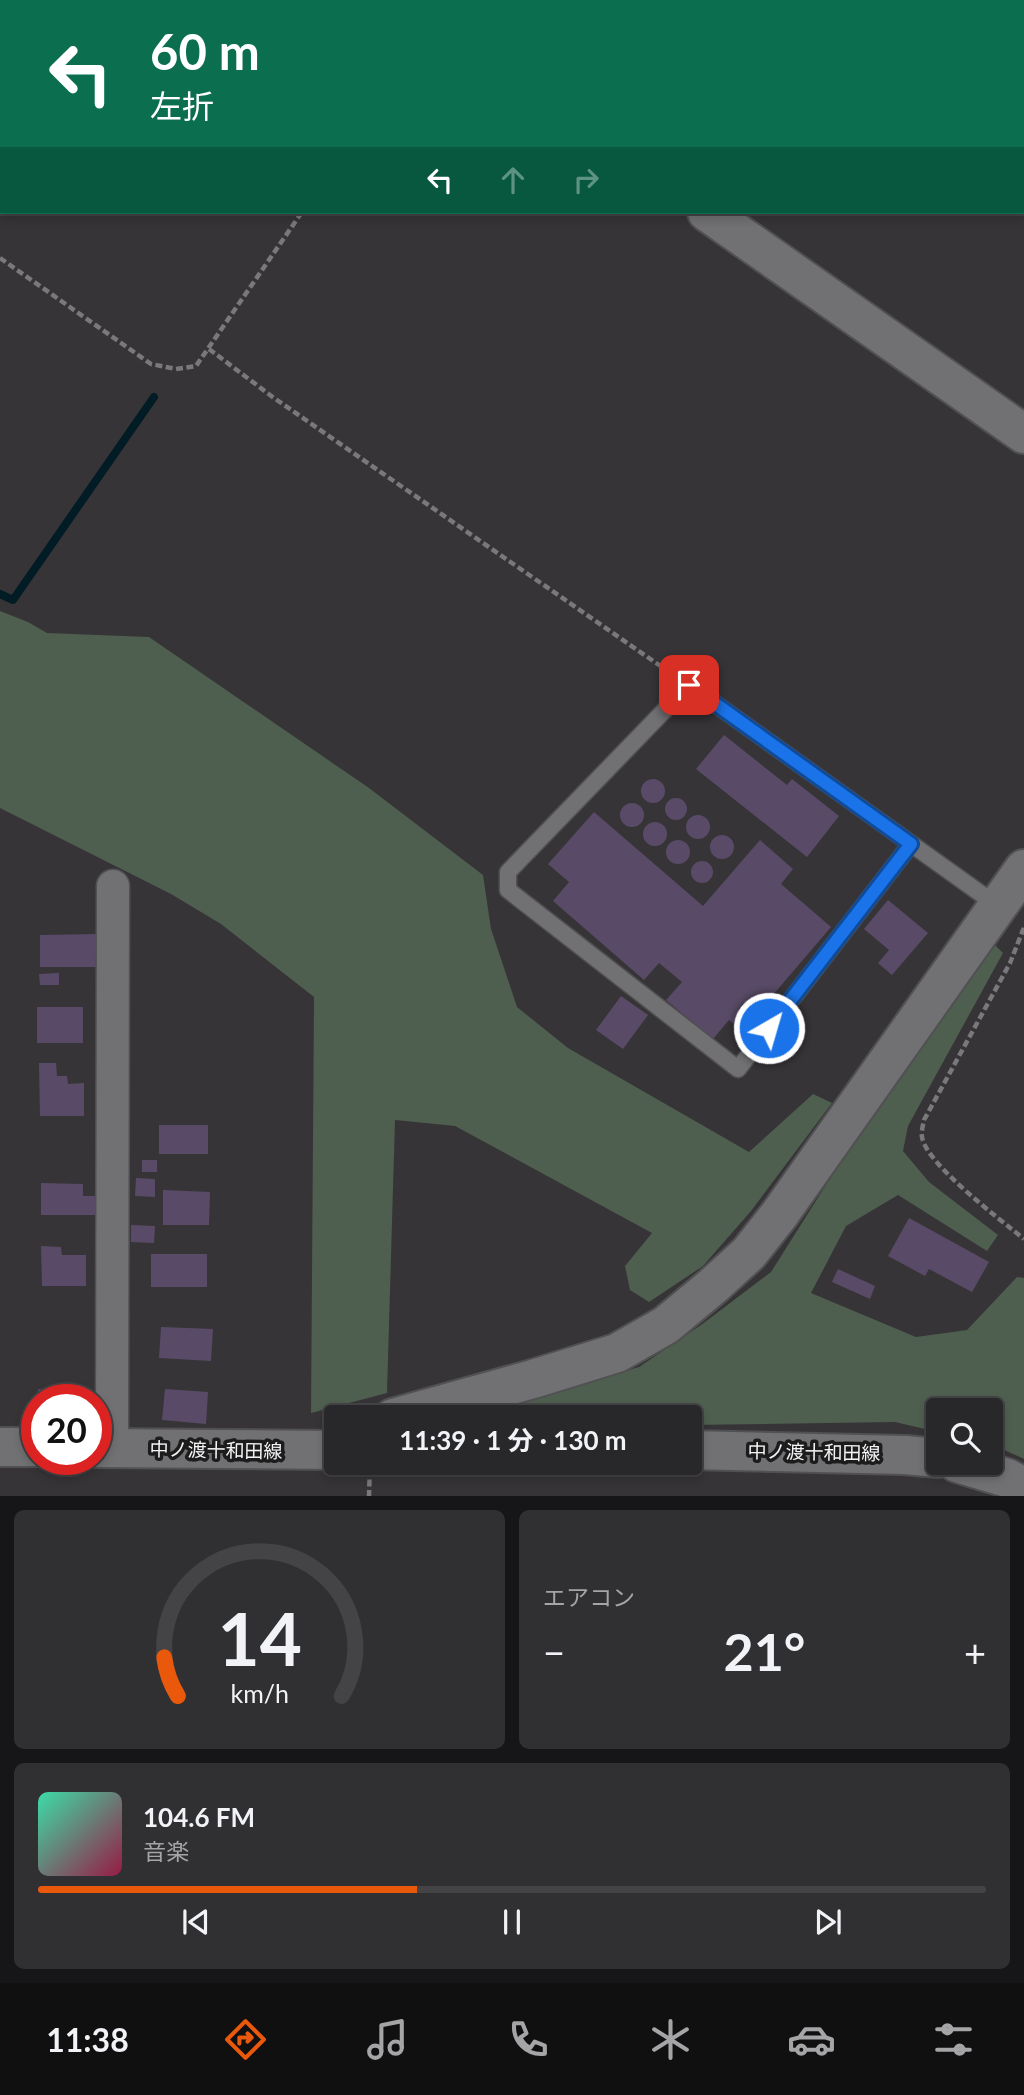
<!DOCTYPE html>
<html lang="ja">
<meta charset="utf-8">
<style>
body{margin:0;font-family:Lato,"Noto Sans JP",sans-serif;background:#302f31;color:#f1f3f6;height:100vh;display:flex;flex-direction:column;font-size:26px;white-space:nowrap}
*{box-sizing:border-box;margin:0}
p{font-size:23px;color:#a5a5a8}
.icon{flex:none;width:38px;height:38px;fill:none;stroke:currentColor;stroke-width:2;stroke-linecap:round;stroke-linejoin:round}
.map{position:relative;height:1496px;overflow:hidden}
.drawer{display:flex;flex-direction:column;gap:14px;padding:14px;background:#161517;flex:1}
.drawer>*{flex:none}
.guide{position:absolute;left:0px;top:0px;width:1026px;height:214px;box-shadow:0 4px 10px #0003,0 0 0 2px #444446;background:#0b6e4f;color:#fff;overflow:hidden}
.controls{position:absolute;left:926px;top:1398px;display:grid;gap:14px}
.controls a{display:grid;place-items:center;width:77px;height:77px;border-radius:7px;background:#282729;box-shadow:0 4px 10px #0003,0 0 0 2px #444446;font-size:35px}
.speed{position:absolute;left:21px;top:1384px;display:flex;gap:14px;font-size:35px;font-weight:700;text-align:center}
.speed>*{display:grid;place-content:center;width:91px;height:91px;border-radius:50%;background:#282729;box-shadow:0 4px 10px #0003,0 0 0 2px #444446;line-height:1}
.speed .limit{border:10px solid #d22;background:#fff;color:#111}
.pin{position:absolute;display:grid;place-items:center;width:60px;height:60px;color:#fff;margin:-30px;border-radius:14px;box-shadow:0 4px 10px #0006}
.me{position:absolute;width:77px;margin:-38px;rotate:38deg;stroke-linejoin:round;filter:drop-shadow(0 0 5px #0008)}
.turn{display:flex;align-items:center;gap:24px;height:147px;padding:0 35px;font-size:32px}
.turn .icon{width:91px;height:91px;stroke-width:2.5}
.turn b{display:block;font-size:49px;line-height:60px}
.lanes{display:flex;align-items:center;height:66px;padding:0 35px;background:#0003;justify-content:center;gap:35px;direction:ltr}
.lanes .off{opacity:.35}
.big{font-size:52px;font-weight:700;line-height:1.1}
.drawer .tile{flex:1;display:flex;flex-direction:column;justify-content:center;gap:10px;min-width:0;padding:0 24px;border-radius:10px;background:#302f31}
.drawer .dial{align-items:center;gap:0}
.dial svg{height:182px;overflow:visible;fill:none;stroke:#444446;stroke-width:7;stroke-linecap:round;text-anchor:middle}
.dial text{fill:#f1f3f6;stroke:none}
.song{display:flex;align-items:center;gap:21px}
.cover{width:84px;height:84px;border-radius:10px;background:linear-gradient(135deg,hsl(160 70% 55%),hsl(340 70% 35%))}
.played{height:7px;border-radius:4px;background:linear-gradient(90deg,#ea580c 40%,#444446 40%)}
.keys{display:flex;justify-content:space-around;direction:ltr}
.heat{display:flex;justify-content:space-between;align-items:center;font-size:38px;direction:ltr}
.drawer .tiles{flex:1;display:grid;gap:14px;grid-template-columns:1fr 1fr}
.tile:last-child{grid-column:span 2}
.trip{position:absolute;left:324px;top:1405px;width:378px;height:70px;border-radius:7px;background:#282729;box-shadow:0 4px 10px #0003,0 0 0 2px #444446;font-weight:700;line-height:70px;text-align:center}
.dock{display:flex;height:112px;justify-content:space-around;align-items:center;background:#101010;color:#a5a5a8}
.dock .icon{width:49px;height:49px}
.dock .on{color:#ea580c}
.dock b{font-size:32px;color:#f1f3f6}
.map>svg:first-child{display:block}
.green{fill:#4e5e4f}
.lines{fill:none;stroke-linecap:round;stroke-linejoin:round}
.stream{stroke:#011c25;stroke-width:8}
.building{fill:#594b67}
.service-casing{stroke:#515052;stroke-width:19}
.minor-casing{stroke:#515052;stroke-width:35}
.tertiary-casing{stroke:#515052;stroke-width:42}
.secondary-casing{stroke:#515052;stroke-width:42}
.path{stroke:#79787a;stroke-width:4.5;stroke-dasharray:7 3.5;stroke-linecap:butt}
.service{stroke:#717073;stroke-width:16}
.minor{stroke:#717073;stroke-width:32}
.tertiary{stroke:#717073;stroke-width:38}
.secondary{stroke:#717073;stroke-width:38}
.route-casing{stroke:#114b97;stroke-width:18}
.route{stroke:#1a73e8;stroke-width:12}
.labels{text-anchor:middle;stroke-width:7;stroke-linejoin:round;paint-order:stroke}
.street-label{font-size:19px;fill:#f4f3f5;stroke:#1d1c1d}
</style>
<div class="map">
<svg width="1024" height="1497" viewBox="0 0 1024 1497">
<rect width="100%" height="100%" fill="#363437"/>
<path class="green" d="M0,611l28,11 19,11 102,4 220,151 114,87 8,54 26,78 51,41 181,104 64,-58 19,9 -81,108 -48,55 -54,36 -19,-12 -5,-24 27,-33 -197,-107 -60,-6 -8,273 -76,20 3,-416 -93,-73 -50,-30 -171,-86z
M993,943l10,10 -95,173 -5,25 26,31 69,53 -11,16 -89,-56 -52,31 -35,67 105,44 51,-7 50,-53 7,1v181l-33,-15 -1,-34h-52v22l-43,-10 -205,3v-7h-172v-16l121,-35 62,-42 70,-53 89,-141z"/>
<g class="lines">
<path class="stream" d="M0,594l13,6 141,-203"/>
</g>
<path class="building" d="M724,735l63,50 5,-6 47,37 -32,41 -111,-88z
M641 791a12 12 0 1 1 24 0a12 12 0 1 1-24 0Z
M665 809a11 11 0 1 1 22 0a11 11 0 1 1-22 0Z
M620 815a12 12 0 1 1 24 0a12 12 0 1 1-24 0Z
M594,812l109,94 57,-66 33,29 -12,15 50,43 -89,104 -13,-11 -16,19 -47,-39 16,-18 -23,-19 -15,17 -91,-79 16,-19 -21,-18z
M686 827a12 12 0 1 1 24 0a12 12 0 1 1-24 0Z
M643 834a12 12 0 1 1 24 0a12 12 0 1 1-24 0Z
M710 847a12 12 0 1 1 24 0a12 12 0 1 1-24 0Z
M666 852a12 12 0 1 1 24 0a12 12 0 1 1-24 0Z
M691 872a11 11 0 1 1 22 0a11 11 0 1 1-22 0Z
M888,900l40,33 -36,42 -14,-12 11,-13 -25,-21z
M97,934v33h-57v-32z
M59,973v12h-19l-1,-11z
M621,996l27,19 -25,34 -27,-19z
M37,1007h46v36h-46z
M39,1063h17l1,13h10l1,8 16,-1v33h-44z
M159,1125h49v29h-49z
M142,1160h15v12h-15z
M136,1178l19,1v18l-20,-1z
M41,1183l42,1v12h16v19h-58z
M163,1190l47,2 -1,33h-46z
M909,1218l80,44 -17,30 -43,-23 -4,7 -37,-20z
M131,1225l24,1 -1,17 -23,-1z
M41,1246l20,1 1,8h24v31h-44z
M151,1254h56v33h-56z
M838,1269l37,17 -5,13 -38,-17z
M161,1327l52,2 -2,32 -52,-3z
M38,1389l40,1v10h-41z
M165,1389l43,3 -2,32 -44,-4z"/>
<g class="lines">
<g class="service-casing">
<path id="service" d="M911,844l-173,225 -230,-179v-18l181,-187 309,221"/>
</g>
<g class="minor-casing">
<path id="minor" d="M112,1448l1,-562"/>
</g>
<g class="tertiary-casing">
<path id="tertiary" d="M404,0l3,2
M707,212l317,222
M393,1418l140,-39 84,-26 49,-28 48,-40 35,-32 30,-38 245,-346"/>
</g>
<g class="secondary-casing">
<path id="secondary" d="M0,1447h37
M96,1448l240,2
M690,1450l215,5 33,3
M957,1463l50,15 17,9"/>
</g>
<path class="path" d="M0,258l151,106 25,5 20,-3 106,-154
M209,349l65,49 398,276
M1021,929l2,1 -13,33 -86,157c-1,5 -3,12 -2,17 4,27 79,83 102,102
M369,1497l1,-34"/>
<use href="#service" class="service"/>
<use href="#minor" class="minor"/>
<use href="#tertiary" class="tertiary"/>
<use href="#secondary" class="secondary"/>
</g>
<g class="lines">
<g class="route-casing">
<path id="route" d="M689,685l222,159 -142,184"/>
</g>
<use href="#route" class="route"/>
</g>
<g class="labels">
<g class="street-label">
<text transform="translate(216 1450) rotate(1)" y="7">中ノ渡十和田線</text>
<text transform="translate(814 1452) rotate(1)" y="7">中ノ渡十和田線</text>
</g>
</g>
</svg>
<div class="controls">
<a><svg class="icon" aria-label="search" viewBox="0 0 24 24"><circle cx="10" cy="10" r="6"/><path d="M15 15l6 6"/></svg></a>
</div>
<div class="speed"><div class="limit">20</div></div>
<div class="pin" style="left:689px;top:685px;background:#d93025"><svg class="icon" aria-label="arrive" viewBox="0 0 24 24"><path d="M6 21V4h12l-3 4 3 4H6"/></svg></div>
<svg class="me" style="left:769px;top:1028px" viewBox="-20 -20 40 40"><circle r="17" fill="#1a73e8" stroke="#fff" stroke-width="3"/><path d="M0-11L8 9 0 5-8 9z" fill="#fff"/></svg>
<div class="trip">11:39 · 1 分 · 130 m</div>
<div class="guide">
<div class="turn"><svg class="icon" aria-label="left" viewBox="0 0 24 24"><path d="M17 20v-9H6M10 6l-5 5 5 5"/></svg><div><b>60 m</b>左折</div></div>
<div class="lanes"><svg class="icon" aria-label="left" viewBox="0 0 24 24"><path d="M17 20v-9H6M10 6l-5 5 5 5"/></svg><svg class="icon off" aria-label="ahead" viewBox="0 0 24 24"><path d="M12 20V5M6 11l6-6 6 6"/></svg><svg class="icon off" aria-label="right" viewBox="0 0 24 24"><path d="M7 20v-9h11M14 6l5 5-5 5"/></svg></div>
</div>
</div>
<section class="drawer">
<div class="tiles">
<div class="tile dial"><svg viewBox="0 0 100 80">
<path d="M14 69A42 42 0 1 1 86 69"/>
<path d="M14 69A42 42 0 0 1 8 52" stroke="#ea580c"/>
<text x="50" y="56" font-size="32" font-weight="700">14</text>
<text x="50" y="72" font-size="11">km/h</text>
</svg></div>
<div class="tile"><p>エアコン</p>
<div class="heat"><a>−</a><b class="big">21°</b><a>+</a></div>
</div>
<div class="tile">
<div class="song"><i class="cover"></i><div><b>104.6 FM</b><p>音楽</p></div></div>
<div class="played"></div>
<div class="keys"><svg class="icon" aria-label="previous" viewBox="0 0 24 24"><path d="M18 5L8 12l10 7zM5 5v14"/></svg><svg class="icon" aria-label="pause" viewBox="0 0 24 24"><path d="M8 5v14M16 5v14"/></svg><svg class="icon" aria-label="next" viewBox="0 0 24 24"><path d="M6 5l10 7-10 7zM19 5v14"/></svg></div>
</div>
</div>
</section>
<nav class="dock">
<b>11:38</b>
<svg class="icon on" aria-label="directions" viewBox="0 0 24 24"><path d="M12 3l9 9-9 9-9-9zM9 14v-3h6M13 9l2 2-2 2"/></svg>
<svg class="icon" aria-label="music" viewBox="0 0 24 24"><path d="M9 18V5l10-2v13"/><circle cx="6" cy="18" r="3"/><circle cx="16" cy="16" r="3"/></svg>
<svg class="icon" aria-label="phone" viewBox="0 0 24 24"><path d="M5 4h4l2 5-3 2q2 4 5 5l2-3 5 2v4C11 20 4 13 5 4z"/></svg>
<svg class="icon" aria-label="climate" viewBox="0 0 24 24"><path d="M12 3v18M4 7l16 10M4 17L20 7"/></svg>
<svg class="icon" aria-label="car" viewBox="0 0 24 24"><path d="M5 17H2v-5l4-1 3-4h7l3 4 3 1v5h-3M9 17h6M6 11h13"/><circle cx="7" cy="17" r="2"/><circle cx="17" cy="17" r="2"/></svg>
<svg class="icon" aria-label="filters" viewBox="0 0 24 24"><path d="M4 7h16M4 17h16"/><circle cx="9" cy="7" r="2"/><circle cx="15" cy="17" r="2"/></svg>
</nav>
